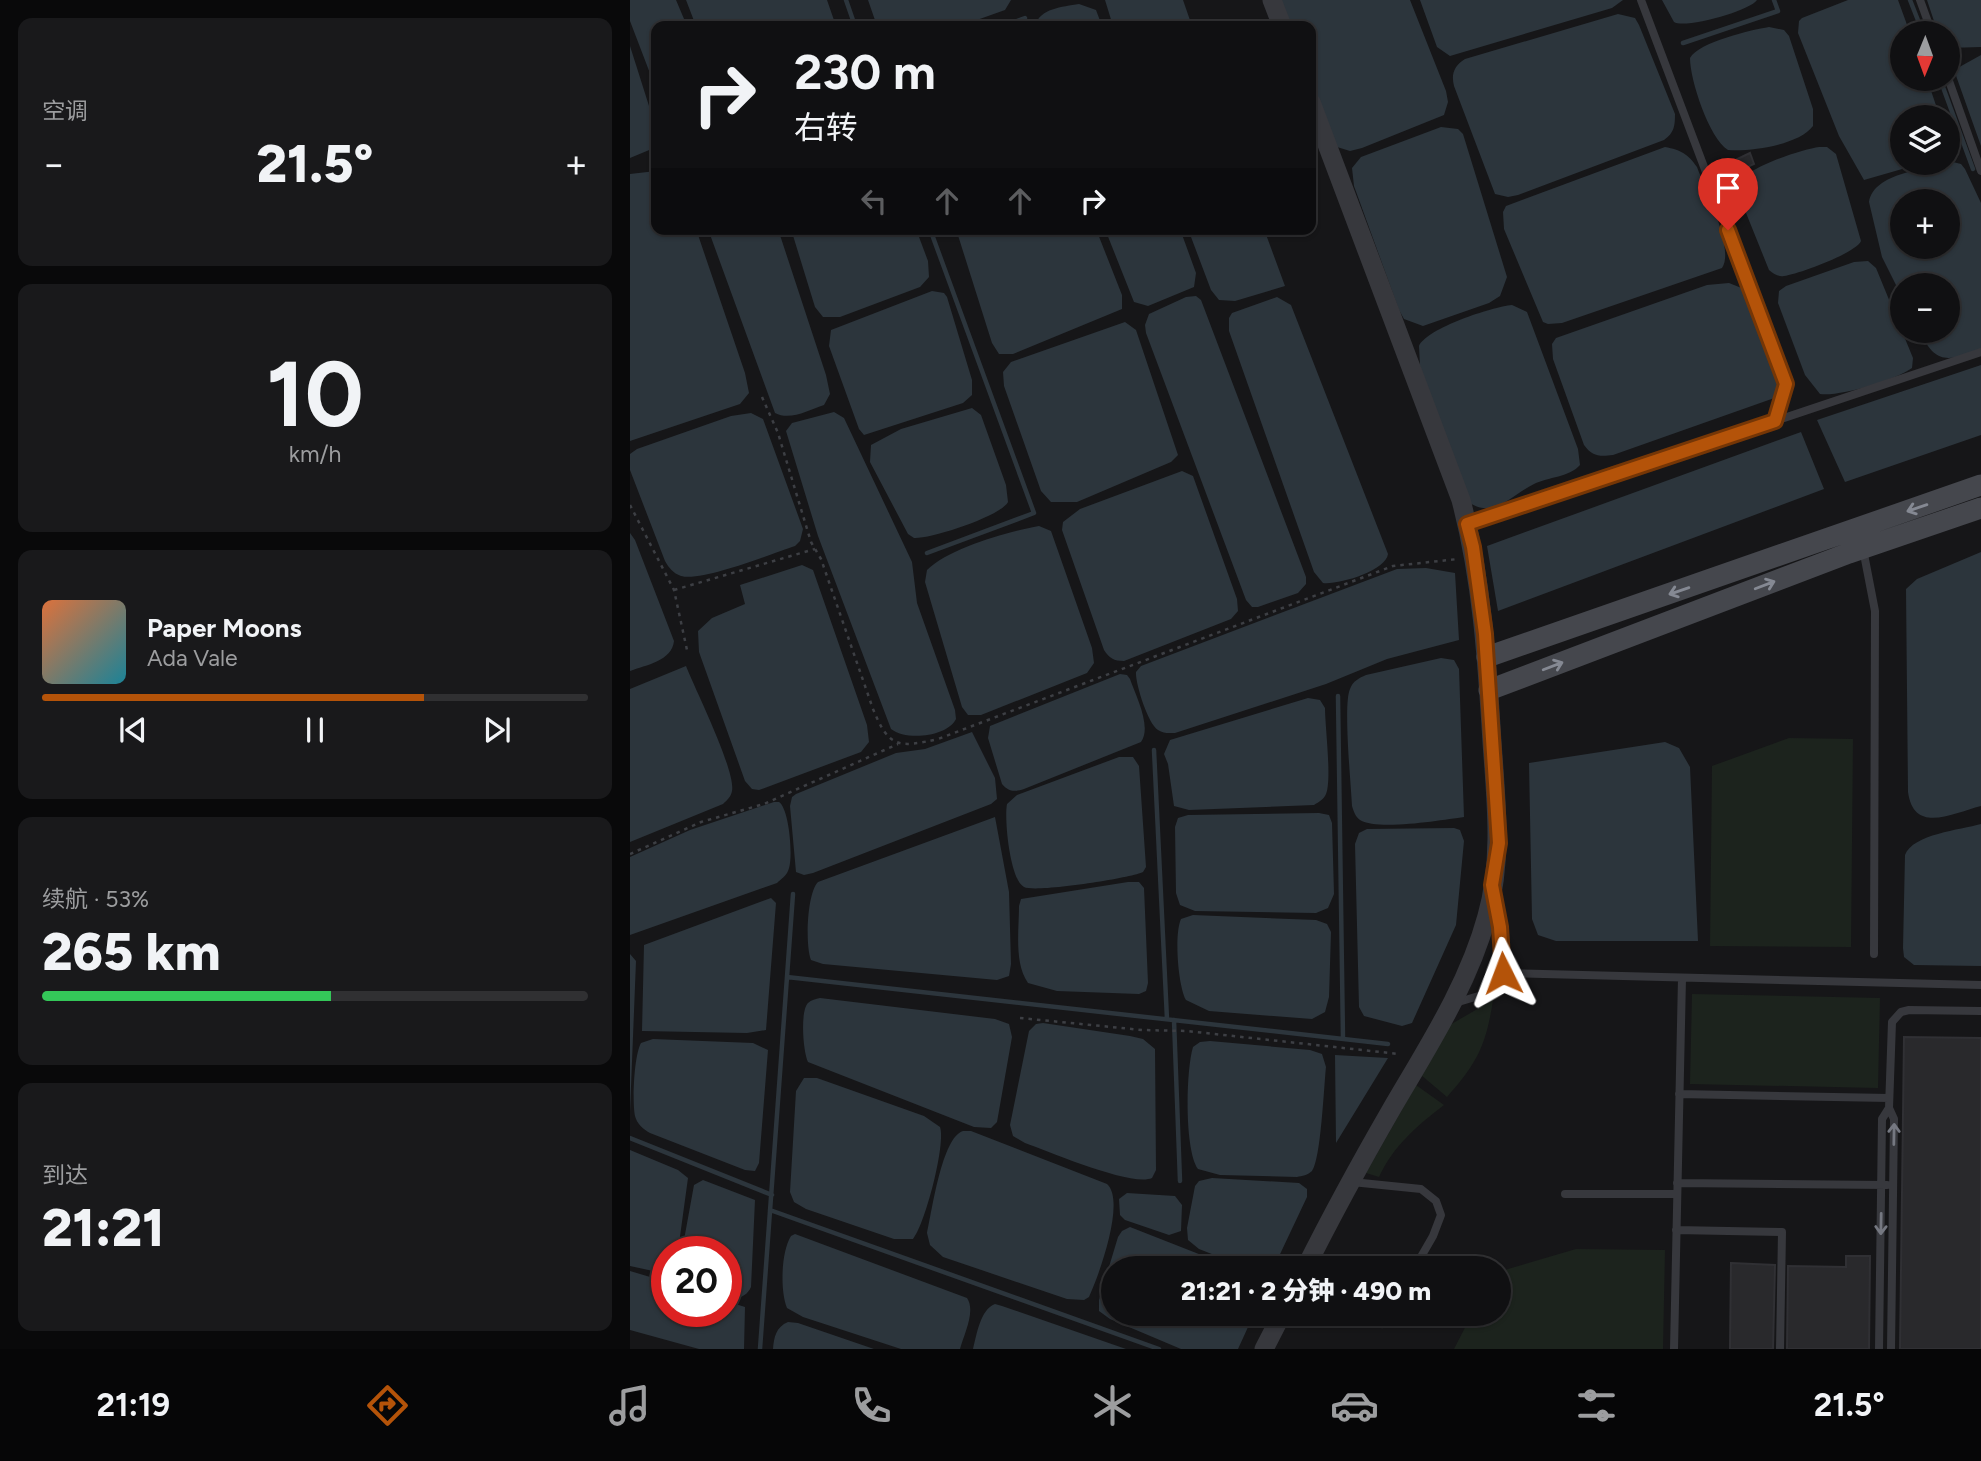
<!DOCTYPE html>
<html lang="zh">
<meta charset="utf-8">
<style>
body{margin:0;font-family:Figtree,"Noto Sans SC",sans-serif;background:#19191b;color:#f1f3f6;height:100vh;display:flex;flex-direction:column;font-size:26px;white-space:nowrap}
*{box-sizing:border-box;margin:0}
p{font-size:23px;color:#9c9d9f}
.icon{flex:none;width:38px;height:38px;fill:none;stroke:currentColor;stroke-width:2;stroke-linecap:round;stroke-linejoin:round}
.map{position:relative;flex:1;overflow:hidden}
.panel{display:flex;flex-direction:column;gap:18px;padding:18px;background:#09090a;width:630px}
.panel>*{flex:none}
.banner{position:absolute;left:21px;top:21px;width:665px;height:214px;border-radius:14px;box-shadow:0 2px 5px #0004,0 0 0 2px #303032;background:#101012;color:#f1f3f6;overflow:hidden}
.needle{width:46px;rotate:181deg}
.tools{position:absolute;left:1260px;top:21px;display:grid;gap:14px}
.tools a{display:grid;place-items:center;width:70px;height:70px;border-radius:50%;background:#101012;box-shadow:0 2px 5px #0004,0 0 0 2px #303032;font-size:35px}
.speed{position:absolute;left:21px;top:1236px;display:flex;gap:14px;font-size:35px;font-weight:700;text-align:center}
.speed>*{display:grid;place-content:center;width:91px;height:91px;border-radius:50%;background:#101012;box-shadow:0 2px 5px #0004,0 0 0 2px #303032;line-height:1}
.speed .limit{border:10px solid #d22;background:#fff;color:#111}
.pin{position:absolute;display:grid;place-items:center;width:60px;height:60px;color:#fff;margin:-72px -30px;border-radius:50% 50% 50% 0;rotate:-45deg;box-shadow:0 0 7px #0007}
.pin .icon{rotate:45deg}
.me{position:absolute;width:77px;margin:-38px;rotate:357deg;stroke-linejoin:round;filter:drop-shadow(0 0 5px #0008)}
.turn{display:flex;align-items:center;gap:24px;height:147px;padding:0 28px;font-size:32px}
.turn .icon{width:91px;height:91px;stroke-width:2.5}
.turn b{display:block;font-size:49px;line-height:60px}
.lanes{display:flex;align-items:center;height:66px;padding:0 28px;background:#0003;justify-content:center;gap:35px;direction:ltr}
.lanes .off{opacity:.35}
.big{font-size:52px;font-weight:800;line-height:1.1}
.panel .tile{flex:1;display:flex;flex-direction:column;justify-content:center;gap:10px;min-width:0;padding:0 24px;border-radius:14px;background:#19191b}
.panel .dial{align-items:center;gap:0}
.dial b{font-size:91px;line-height:1}
.song{display:flex;align-items:center;gap:21px}
.cover{width:84px;height:84px;border-radius:10px;background:linear-gradient(135deg,hsl(20 70% 55%),hsl(190 70% 35%))}
.played{height:7px;border-radius:4px;background:linear-gradient(90deg,#b45309 70%,#303032 70%)}
.keys{display:flex;justify-content:space-around;direction:ltr}
.heat{display:flex;justify-content:space-between;align-items:center;font-size:38px;direction:ltr}
.charge{height:10px;border-radius:5px;background:linear-gradient(90deg,#34c759 53%,#303032 0)}
.trip{position:absolute;left:471px;top:1256px;width:410px;height:70px;border-radius:35px;background:#101012;box-shadow:0 2px 5px #0004,0 0 0 2px #303032;font-weight:800;line-height:70px;text-align:center}
.tabs{display:flex;height:112px;justify-content:space-around;align-items:center;background:#060607;color:#9c9d9f}
.tabs .icon{width:49px;height:49px}
.tabs .active{color:#b45309}
.tabs b{font-size:32px;color:#f1f3f6}
main{display:flex;flex:1;min-height:0}
.map>svg:first-child{display:block}
.green{fill:#1c231d}
.water{fill:#2c353c;fill-rule:evenodd}
.lines{fill:none;stroke-linecap:round;stroke-linejoin:round}
.stream{stroke:#2c353c;stroke-width:4.5}
.building{fill:#29292c;stroke:#303034;stroke-width:2}
.path{stroke:#3d3f44;stroke-width:2.5;stroke-dasharray:3.5 5;stroke-linecap:butt}
.service{stroke:#37383d;stroke-width:8}
.tertiary{stroke:#37383d;stroke-width:19}
.secondary{stroke:#45474d;stroke-width:21}
.oneway{stroke:#858993}
.oneway2{stroke:#757881}
.route-casing{stroke:#753606;stroke-width:18}
.route{stroke:#b45309;stroke-width:12}
</style>
<main>
<section class="panel">
<div class="tile"><p>空调</p>
<div class="heat"><a>−</a><b class="big">21.5°</b><a>+</a></div>
</div>
<div class="tile dial"><b>10</b><p>km/h</p></div>
<div class="tile">
<div class="song"><i class="cover"></i><div><b>Paper Moons</b><p>Ada Vale</p></div></div>
<div class="played"></div>
<div class="keys"><svg class="icon" aria-label="previous" viewBox="0 0 24 24"><path d="M18 5L8 12l10 7zM5 5v14"/></svg><svg class="icon" aria-label="pause" viewBox="0 0 24 24"><path d="M8 5v14M16 5v14"/></svg><svg class="icon" aria-label="next" viewBox="0 0 24 24"><path d="M6 5l10 7-10 7zM19 5v14"/></svg></div>
</div>
<div class="tile"><p>续航 · 53%</p><b class="big">265 km</b><div class="charge"></div></div>
<div class="tile"><p>到达</p><b class="big">21:21</b></div>
</section>
<div class="map">
<svg width="1351" height="1349" viewBox="0 0 1351 1349">
<rect width="100%" height="100%" fill="#161618"/>
<path class="green" d="M1159,738l64,1 -2,208 -141,-1 2,-180z
M1062,994l188,4 -2,90 -188,-4z
M863,1000c-7,46 -16,63 -46,97l-26,-22 27,-49z
M786,1085l28,20c-27,21 -50,40 -65,72l-13,-4z
M946,1249l89,1 -2,99h-209l18,-35h26v-42z"/>
<path class="water" d="M0,0h46l11,26h-31v63l-26,-68z
M56,0h141l9,26h-140z
M238,0h143l-6,10 -45,16h-83z
M475,0h78l9,26h-79z
M649,0h131l36,91 2,11 -4,13 -82,33 -12,3 -13,-4 -26,-66v-55h-22z
M790,0h203l-11,8 -162,48 -13,-9z
M1032,0h95c-7,11 -72,29 -83,22z
M1218,0h50l12,33h-8v46h25l13,38h-38v46h21l-59,17 -25,-44 -41,-103 1,-12 3,-3z
M1297,0h54v47l-33,1v-15h-10z
M449,4l17,6 6,16h-67c5,-18 27,-19 44,-22z
M988,14l17,4 4,7 36,89c0,12 -1,19 -11,26l-146,55 -10,2 -13,-3 -41,-108c-3,-12 0,-20 11,-27z
M1139,27l15,3 5,6 24,73v17c-14,19 -63,26 -85,24 -19,-12 -38,-70 -38,-92 9,-16 61,-28 79,-31z
M0,46l26,82 -2,20 -24,10z
M1351,55v91l-27,-76z
M811,127l17,2 5,5 44,143 -7,19 -11,7 -66,23 -19,-7 -5,-9 -45,-124 -2,-18 9,-11z
M1035,147c16,3 23,7 32,20 8,22 38,82 25,101l-160,55 -14,1 -5,-2 -39,-93 -1,-17 3,-6z
M1189,147h8l9,7 25,87c-5,12 -62,33 -77,35 -6,1 -10,-2 -15,-6l-29,-72 -1,-15c6,-15 64,-34 80,-36z
M1319,161l12,3 4,5 16,34v148c-35,9 -44,15 -62,-20h29v-46h-46v12l-20,-40 -13,-55c5,-30 58,-32 80,-41zM1272,201h46v46h-46z
M26,171v58h40l49,144 4,20 -9,11 -110,37v-267z
M78,229h70l48,146 4,19 -6,11c-15,5 -34,16 -49,8z
M161,229h125l12,32 1,16 -9,10 -80,30h-17l-8,-10z
M326,229h140l26,66v14l-109,45h-14l-7,-11z
M475,229h75l16,44 -2,14 -46,19 -14,-4z
M558,229h76l21,57 -50,15 -16,-1 -8,-10z
M1238,261l8,7 37,90 -1,10c-16,12 -73,29 -92,26l-15,-19 -27,-72 1,-12 7,-5 68,-24z
M1099,283l15,6 36,86 2,9 -2,12 -167,59c-14,2 -21,1 -29,-10l-31,-86 -1,-15 4,-6 151,-53z
M302,291l12,2 3,4 25,83v15l-9,8 -99,32 -5,-6 -30,-83 2,-16z
M566,296l5,4 105,277v7l-8,9 -40,14h-6l-6,-7 -100,-267 -1,-8 4,-11 37,-17z
M647,297l14,8 97,249c-2,17 -50,31 -65,29l-9,-11 -85,-241v-13l3,-5z
M882,305l15,7 51,137 2,16c-10,12 -32,12 -46,19 -15,7 -28,21 -45,24 -8,1 -14,-2 -21,-6l-48,-136 -1,-20c8,-18 73,-39 93,-41z
M495,322l11,8 42,125 -7,7 -94,40h-26l-10,-11 -37,-105 -1,-14 8,-10z
M1351,365v70l-136,47 -28,-62z
M342,408l9,7 25,70 2,17c-7,14 -77,37 -94,36l-6,-4 -38,-72 1,-17 30,-16z
M204,412l10,6 68,144 5,41 38,107 1,9c-9,18 -50,22 -65,10l-73,-193 -32,-105 6,-8z
M121,413l12,6 40,110 -3,12 -5,5c-24,8 -93,36 -114,30 -8,-3 -12,-8 -16,-15l-35,-91v-16l7,-5 94,-33z
M1171,432l23,57 -326,122 -11,-65z
M552,471l11,5 44,123 1,12 -7,8 -107,42c-10,0 -15,-3 -20,-11l-42,-120 1,-8 17,-13z
M409,526l12,5 41,117 2,15 -7,10 -106,42h-13l-6,-8 -37,-125 2,-12c23,-22 80,-38 112,-44z
M0,533l5,7 39,101c-2,20 -28,24 -44,30z
M1351,552v254c-28,7 -67,29 -73,-14l-2,-203 11,-10z
M172,565l11,5 54,155 2,17 -8,10 -102,38 -7,-1 -7,-8 -46,-129 -1,-21 14,-13 33,-14 -5,-19z
M796,568l29,5 4,67 -72,19 -61,25 -151,49c-6,0 -11,1 -17,-3 -10,-6 -23,-47 -22,-58l5,-6 256,-97z
M811,658l13,2 5,9 5,148c-22,3 -86,14 -104,3 -5,-4 -6,-8 -8,-14 -1,-22 -9,-102 -2,-117 3,-8 9,-11 16,-14z
M56,666c9,23 50,105 46,125 -1,6 -5,9 -9,13l-93,38v-153z
M490,674l7,1 3,4c6,17 22,48 11,63l-117,47c-10,3 -15,3 -22,-5l-14,-46 2,-12z
M678,698l12,2 5,8c0,19 7,71 1,86 -2,5 -7,8 -12,11l-125,5 -15,-4 -6,-42 -4,-10 6,-14z
M342,732l23,46 2,21 -6,5 -178,69 -9,2 -8,-3 -6,-66 2,-9 4,-3 100,-41 29,-4z
M1035,742l14,6 11,19 8,174h-142l-18,-6 -6,-16 -3,-156z
M489,757h14l6,9 7,101 -3,5c-12,6 -107,21 -119,15 -14,-7 -20,-68 -17,-83l10,-9z
M144,802h5c10,6 15,57 9,69 -2,5 -7,8 -11,12l-147,52v-78l60,-27z
M689,813l10,2 3,8 2,71 -6,14 -12,5 -121,-2 -15,-6 -4,-12 -1,-66 3,-9 10,-3z
M365,817l14,75 2,72 -2,12 -12,4 -174,-16 -12,-4c-6,-15 -4,-67 7,-78z
M1351,824v142l-67,-1 -10,-8 -1,-9 2,-93c8,-21 55,-25 76,-31z
M824,828l6,2 4,11 -8,84 -44,98 -10,3 -38,-10 -5,-9 -4,-163 4,-11 8,-4z
M498,882h11l5,6 4,95 -2,8 -7,3 -82,-3 -29,-8c-14,-20 -9,-53 -9,-77l2,-7z
M141,898l5,5 -10,127 -19,3 -105,-2 2,-86z
M563,915l123,5 11,4 4,8 -2,65 -4,15 -13,7 -103,-8 -23,-11c-8,-14 -12,-66 -5,-81z
M0,954l6,7 -6,151z
M190,998l175,21 14,5 3,13 -15,85 -6,6 -17,-1 -166,-65c-5,-10 -8,-51 0,-59 3,-3 8,-4 12,-5z
M413,1023l87,13 13,3 12,10 1,121 -4,8c-20,9 -102,-26 -127,-35l-12,-7 -3,-11 19,-94 7,-7z
M23,1039l100,4 15,7 -9,113 -4,8 -10,-1 -95,-37c-7,-4 -13,-9 -15,-17 -3,-14 -1,-61 6,-73z
M580,1041l100,9 12,4 4,13c-2,18 -5,93 -14,104 -4,4 -10,5 -15,6l-77,-2 -22,-6c-14,-20 -12,-99 -5,-122l7,-5z
M705,1055l53,3 -52,85z
M174,1078h13l107,38 16,11c6,17 -15,98 -27,112h-19l-88,-30 -12,-7 -4,-10 6,-101z
M333,1131h8l136,53c19,17 -8,91 -18,113l-5,3 -17,-1 -124,-42 -13,-12 -3,-12c5,-22 15,-96 36,-102z
M0,1150l48,20 10,8 -10,73h-11v23l-37,-8z
M582,1178l87,5 8,6v8l-34,72h-23l-51,-20 -11,-9 -1,-12 8,-42 4,-5z
M73,1180l52,20 -4,87c-5,11 -14,12 -25,9v-45h-44l12,-66z
M497,1193l48,3 7,9 -1,26 -12,4 -44,-15 -5,-5 -1,-16z
M500,1227l107,42h-124v45h141l-16,35h-57l-71,-30 -11,-8v-11l19,-63 4,-6z
M165,1234l172,64c9,13 -3,36 -7,51h-59l-98,-32 -16,-9c-7,-17 -6,-56 4,-72z
M0,1271l37,11v29h59v-10l19,6 -1,42h-45l-69,-19z
M365,1304l7,2 124,43h-153c4,-15 7,-39 22,-45z
M158,1322l10,1 76,26h-101c1,-12 3,-22 15,-27z"/>
<g class="lines">
<path class="stream" d="M216,0l9,26
M1280,0l13,33
M374,26l21,-8
M1053,43l95,-32 -4,-11
M1310,79l33,90
M297,553l107,-40 -104,-284
M708,696l5,343
M524,750l13,269
M157,977l601,67
M544,1020l6,161
M0,1138l142,57
M140,1210l389,139
M130,1349l33,-455"/>
</g>
<path class="building" d="M1120,153l4,11 -22,10 -5,-10z
M1274,1037l77,1v311h-81z
M1216,1256h24l-1,93h-82l1,-83 58,1z
M1101,1263l44,2 -2,84h-43z"/>
<g class="lines">
<path class="path" d="M132,397l16,36 33,109 10,17 52,150c16,39 25,39 65,30l455,-173 65,-7
M0,505l44,85 13,60
M44,590l141,-41
M0,854l71,-32 63,-18 134,-60
M390,1018l122,12 45,1 212,23"/>
<path class="service" d="M1011,0l145,384 -11,37
M1290,0l12,33
M1318,78l33,93
M837,524l514,-172
M1233,549l12,62 -1,343
M873,973l478,12
M825,1003l27,-8 21,-22 -3,-46 -4,-25
M1049,1094l210,4
M722,1182l69,7 15,12 5,14 -8,21 -19,33
M1047,1183l210,2
M935,1194h112
M1046,1230l106,2 -2,117
M752,1324l6,-10
M1044,1349l8,-371
M1249,1349l3,-230 7,-11
M1261,1349l3,-230 -5,-11 3,-86 9,-10 8,-2 72,1"/>
<path class="tertiary" d="M642,0l10,26
M675,1269c27,-54 56,-107 86,-159 36,-62 77,-124 96,-194 16,-57 9,-116 5,-174 -5,-82 -10,-162 -31,-242l-150,-398
M634,1349l18,-35"/>
<path class="secondary" d="M857,657l494,-172
M859,690l360,-137 132,-45"/>
</g>
<defs><path id="oneway-shaft" d="M-6 0H5M1.5-3L5.5 0L1.5 3" fill="none" stroke-width="1.6" stroke-linecap="round" stroke-linejoin="round" transform="scale(1.75)"/></defs>
<g class="oneway">
<use href="#oneway-shaft" transform="translate(1287 508) rotate(161)"/>
<use href="#oneway-shaft" transform="translate(1135 585) rotate(-21)"/>
<use href="#oneway-shaft" transform="translate(1049 591) rotate(161)"/>
<use href="#oneway-shaft" transform="translate(923 666) rotate(-21)"/>
</g>
<g class="oneway2">
<use href="#oneway-shaft" transform="translate(1264 1134) rotate(-89)"/>
<use href="#oneway-shaft" transform="translate(1251 1224) rotate(91)"/>
</g>
<g class="lines">
<g class="route-casing">
<path id="route" d="M873,973l-3,-46 -8,-42 7,-42 -14,-209 -12,-87 -6,-23 308,-103 11,-37 -58,-154"/>
</g>
<use href="#route" class="route"/>
</g>
</svg>
<div class="tools">
<a><svg class="needle" viewBox="-14 -14 28 28"><path d="M0-13l5 13h-10z" fill="#e53935"/><path d="M0 13l5-13h-10z" fill="#9c9d9f"/></svg></a>
<a><svg class="icon" aria-label="layers" viewBox="0 0 24 24"><path d="M12 4l9 5-9 5-9-5zM3 14l9 5 9-5"/></svg></a>
<a>+</a>
<a>−</a>
</div>
<div class="speed"><div class="limit">20</div></div>
<div class="pin" style="left:1098px;top:230px;background:#d93025"><svg class="icon" aria-label="arrive" viewBox="0 0 24 24"><path d="M6 21V4h12l-3 4 3 4H6"/></svg></div>
<svg class="me" style="left:873px;top:973px" viewBox="-20 -20 40 40"><path d="M0-17L14 15 0 8-14 15z" fill="#b45309" stroke="#fff" stroke-width="4"/></svg>
<div class="trip">21:21 · 2 分钟 · 490 m</div>
<div class="banner">
<div class="turn"><svg class="icon" aria-label="right" viewBox="0 0 24 24"><path d="M7 20v-9h11M14 6l5 5-5 5"/></svg><div><b>230 m</b>右转</div></div>
<div class="lanes"><svg class="icon off" aria-label="left" viewBox="0 0 24 24"><path d="M17 20v-9H6M10 6l-5 5 5 5"/></svg><svg class="icon off" aria-label="ahead" viewBox="0 0 24 24"><path d="M12 20V5M6 11l6-6 6 6"/></svg><svg class="icon off" aria-label="ahead" viewBox="0 0 24 24"><path d="M12 20V5M6 11l6-6 6 6"/></svg><svg class="icon" aria-label="right" viewBox="0 0 24 24"><path d="M7 20v-9h11M14 6l5 5-5 5"/></svg></div>
</div>
</div>
</main>
<nav class="tabs">
<b>21:19</b>
<svg class="icon active" aria-label="directions" viewBox="0 0 24 24"><path d="M12 3l9 9-9 9-9-9zM9 14v-3h6M13 9l2 2-2 2"/></svg>
<svg class="icon" aria-label="music" viewBox="0 0 24 24"><path d="M9 18V5l10-2v13"/><circle cx="6" cy="18" r="3"/><circle cx="16" cy="16" r="3"/></svg>
<svg class="icon" aria-label="phone" viewBox="0 0 24 24"><path d="M5 4h4l2 5-3 2q2 4 5 5l2-3 5 2v4C11 20 4 13 5 4z"/></svg>
<svg class="icon" aria-label="climate" viewBox="0 0 24 24"><path d="M12 3v18M4 7l16 10M4 17L20 7"/></svg>
<svg class="icon" aria-label="car" viewBox="0 0 24 24"><path d="M5 17H2v-5l4-1 3-4h7l3 4 3 1v5h-3M9 17h6M6 11h13"/><circle cx="7" cy="17" r="2"/><circle cx="17" cy="17" r="2"/></svg>
<svg class="icon" aria-label="filters" viewBox="0 0 24 24"><path d="M4 7h16M4 17h16"/><circle cx="9" cy="7" r="2"/><circle cx="15" cy="17" r="2"/></svg>
<b>21.5°</b>
</nav>
